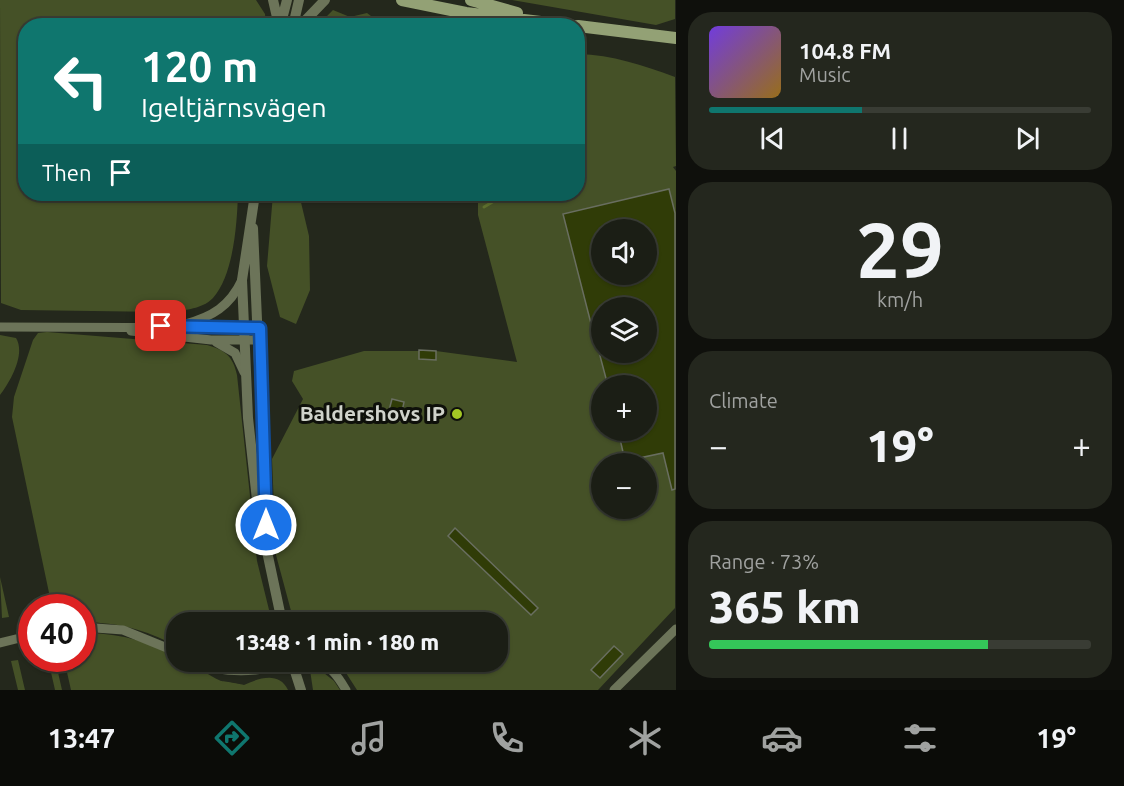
<!DOCTYPE html>
<meta charset="utf-8">
<style>
body{margin:0;font-family:Ubuntu,sans-serif;background:#24271e;color:#f1f3f6;height:100vh;display:flex;flex-direction:column;font-size:22px;white-space:nowrap}
*{box-sizing:border-box;margin:0}
p{font-size:20px;color:#a0a2a0}
.icon{flex:none;width:33px;height:33px;fill:none;stroke:currentColor;stroke-width:2;stroke-linecap:round;stroke-linejoin:round}
.map{position:relative;flex:1;overflow:hidden}
.panel{display:flex;flex-direction:column;gap:12px;padding:12px;background:#0f100c;width:448px}
.panel>*{flex:none}
.guide{position:absolute;left:18px;top:18px;width:567px;height:183px;border-radius:24px;box-shadow:0 2px 4px #0004,0 0 0 2px #393c34;background:#0f766e;color:#fff;overflow:hidden}
.buttons{position:absolute;left:591px;top:219px;display:grid;gap:12px}
.buttons a{display:grid;place-items:center;width:66px;height:66px;border-radius:50%;background:#1b1e15;box-shadow:0 2px 4px #0004,0 0 0 2px #393c34;font-size:30px}
.speed{position:absolute;left:18px;top:594px;display:flex;gap:12px;font-size:30px;font-weight:700;text-align:center}
.speed>*{display:grid;place-content:center;width:78px;height:78px;border-radius:50%;background:#1b1e15;box-shadow:0 2px 4px #0004,0 0 0 2px #393c34;line-height:1}
.speed .limit{border:9px solid #d22;background:#fff;color:#111}
.pin{position:absolute;display:grid;place-items:center;width:51px;height:51px;color:#fff;margin:-26px;border-radius:12px;box-shadow:0 3px 9px #0006}
.me{position:absolute;width:66px;margin:-33px;rotate:0deg;stroke-linejoin:round;filter:drop-shadow(0 0 4px #0008)}
.turn{display:flex;align-items:center;gap:21px;height:126px;padding:0 24px;font-size:27px}
.turn .icon{width:78px;height:78px;stroke-width:2.5}
.turn b{display:block;font-size:42px;line-height:51px}
.then{display:flex;align-items:center;height:57px;padding:0 24px;background:#0003;gap:12px;font-size:22px}
.big{font-size:45px;font-weight:800;line-height:1.1}
.panel .card{flex:1;display:flex;flex-direction:column;justify-content:center;gap:9px;min-width:0;padding:0 21px;border-radius:24px;background:#24271e}
.panel .dial{align-items:center;gap:0}
.dial b{font-size:78px;line-height:1}
.song{display:flex;align-items:center;gap:18px}
.cover{width:72px;height:72px;border-radius:9px;background:linear-gradient(135deg,hsl(260 70% 55%),hsl(40 70% 35%))}
.played{height:6px;border-radius:3px;background:linear-gradient(90deg,#0f766e 40%,#393c34 40%)}
.keys{display:flex;justify-content:space-around;direction:ltr}
.heat{display:flex;justify-content:space-between;align-items:center;font-size:33px;direction:ltr}
.charge{height:9px;border-radius:4px;background:linear-gradient(90deg,#34c759 73%,#393c34 0)}
.trip{position:absolute;left:166px;top:612px;width:342px;height:60px;border-radius:24px;background:#1b1e15;box-shadow:0 2px 4px #0004,0 0 0 2px #393c34;font-weight:800;line-height:60px;text-align:center}
.menu{display:flex;height:96px;justify-content:space-around;align-items:center;background:#0b0c08;color:#a0a2a0}
.menu .icon{width:42px;height:42px}
.menu .active{color:#0f766e}
.menu b{font-size:27px;color:#f1f3f6}
main{display:flex;flex:1;min-height:0}
.map>svg:first-child{display:block}
.green{fill:#455127;fill-rule:evenodd}
.lines{fill:none;stroke-linecap:round;stroke-linejoin:round}
.stream{stroke:#5e702e;stroke-width:3}
.building{fill:#303c07;stroke:#696e60;stroke-width:1.5;fill-rule:evenodd}
.minor{stroke:#6c7459;stroke-width:9}
.tertiary{stroke:#6c7459;stroke-width:10}
.secondary{stroke:#93a175;stroke-width:12}
.route-casing{stroke:#114b97;stroke-width:15}
.route{stroke:#1a73e8;stroke-width:10}
.poi-dot{fill:#a4c824;stroke:#0e100a;stroke-width:2}
.labels{text-anchor:middle;stroke-width:6;stroke-linejoin:round;paint-order:stroke}
.poi-label{font-size:21px;font-weight:bold;fill:#d0d3cb;stroke:#0e100a;text-anchor:end}
</style>
<main>
<div class="map">
<svg width="676" height="690" viewBox="0 0 676 690">
<rect width="100%" height="100%" fill="#24281c"/>
<path class="green" d="M0,0h256l9,14 1,11 -240,1v168h212c-1,29 -4,80 -25,104 -11,12 -34,13 -49,14l-143,-2 -20,-7z
M512,0h163v19l-19,6z
M333,10l17,7 17,-4 4,3 -21,9h-32z
M578,54c35,1 64,11 97,23l1,89 -3,1 3,4 -1,437 -77,82h-241l-18,-28h159v-40h-204l-18,-67 -4,-96 31,-60 -11,-18 2,-10 70,-20h72l81,11 -39,-147v-21h100zM602,230h44v44h-44zM602,308h44v44h-44zM602,386h44v44h-44zM602,464h44v44h-44z
M273,194h26l10,42 1,54 -14,34 -16,-7 -13,-51z
M47,332l160,13c18,5 26,11 30,30l20,186 15,61h-95v24c-34,-17 -57,-23 -94,-24l-1,-14 -30,-1 -40,-190 2,-20 19,-57 5,-7z
M0,335l16,3c10,16 -6,44 -16,57z
M0,577l9,40 -7,1z
M83,633c35,0 63,7 94,25v4c16,0 30,13 44,19 2,0 20,3 23,4 15,-7 35,-14 44,5h-217l-7,-31 18,-1z
M48,659h7l7,31h-7z
M18,660l7,30h-7l-7,-29z
M319,669l15,12 6,9h-27l-3,-20z"/>
<g class="lines">
<path class="stream" d="M484,207l22,-13"/>
</g>
<path class="building" d="M669,189l6,24v276l-3,1 -9,-37 -38,8 -7,-31h28v-44h-38l-9,-34h47v-44h-44v42l-4,1 -35,-137zM602,230h44v44h-44z
M419,350l17,1v9l-17,-1z
M392,399l12,3 -4,19 -13,-3z
M455,528l83,80 -7,7 -83,-79z
M614,646l9,8 -23,24 -9,-8z"/>
<g class="lines">
<path class="minor" d="M185,324c27,-7 45,-18 57,-44
M0,327l260,1
M131,331l80,9h49
M216,342l19,11 9,19
M82,627l41,3 54,22
M0,643l32,-8
M195,662c40,17 77,5 118,0 18,3 24,13 33,28
M614,690l62,-61"/>
<path class="tertiary" d="M273,0l6,26
M281,23l6,-23
M293,26l6,-26
M300,26l25,-26
M255,194l-13,86 6,138 10,91 24,113
M253,228l13,299
M292,662l9,28"/>
<path class="secondary" d="M402,0l64,13 108,13
M471,0l46,13
M578,26l98,12"/>
</g>
<g class="lines">
<g class="route-casing">
<path id="route" d="M161,326l99,2 6,197"/>
</g>
<use href="#route" class="route"/>
</g>
<circle class="poi-dot" cx="457" cy="414" r="6"/>
<g class="labels">
<g class="poi-label">
<text x="445" y="421">Baldershovs IP</text>
</g>
</g>
</svg>
<div class="buttons">
<a><svg class="icon" aria-label="sound" viewBox="0 0 24 24"><path d="M4 9h4l5-4v14l-5-4H4zM17 9q2 3 0 6"/></svg></a>
<a><svg class="icon" aria-label="layers" viewBox="0 0 24 24"><path d="M12 4l9 5-9 5-9-5zM3 14l9 5 9-5"/></svg></a>
<a>+</a>
<a>−</a>
</div>
<div class="speed"><div class="limit">40</div></div>
<div class="pin" style="left:161px;top:326px;background:#d93025"><svg class="icon" aria-label="arrive" viewBox="0 0 24 24"><path d="M6 21V4h12l-3 4 3 4H6"/></svg></div>
<svg class="me" style="left:266px;top:525px" viewBox="-20 -20 40 40"><circle r="17" fill="#1a73e8" stroke="#fff" stroke-width="3"/><path d="M0-11L8 9 0 5-8 9z" fill="#fff"/></svg>
<div class="trip">13:48 · 1 min · 180 m</div>
<div class="guide">
<div class="turn"><svg class="icon" aria-label="left" viewBox="0 0 24 24"><path d="M17 20v-9H6M10 6l-5 5 5 5"/></svg><div><b>120 m</b>Igeltjärnsvägen</div></div>
<div class="then">Then<svg class="icon" aria-label="arrive" viewBox="0 0 24 24"><path d="M6 21V4h12l-3 4 3 4H6"/></svg></div>
</div>
</div>
<section class="panel">
<div class="card">
<div class="song"><i class="cover"></i><div><b>104.8 FM</b><p>Music</p></div></div>
<div class="played"></div>
<div class="keys"><svg class="icon" aria-label="previous" viewBox="0 0 24 24"><path d="M18 5L8 12l10 7zM5 5v14"/></svg><svg class="icon" aria-label="pause" viewBox="0 0 24 24"><path d="M8 5v14M16 5v14"/></svg><svg class="icon" aria-label="next" viewBox="0 0 24 24"><path d="M6 5l10 7-10 7zM19 5v14"/></svg></div>
</div>
<div class="card dial"><b>29</b><p>km/h</p></div>
<div class="card"><p>Climate</p>
<div class="heat"><a>−</a><b class="big">19°</b><a>+</a></div>
</div>
<div class="card"><p>Range · 73%</p><b class="big">365 km</b><div class="charge"></div></div>
</section>
</main>
<nav class="menu">
<b>13:47</b>
<svg class="icon active" aria-label="directions" viewBox="0 0 24 24"><path d="M12 3l9 9-9 9-9-9zM9 14v-3h6M13 9l2 2-2 2"/></svg>
<svg class="icon" aria-label="music" viewBox="0 0 24 24"><path d="M9 18V5l10-2v13"/><circle cx="6" cy="18" r="3"/><circle cx="16" cy="16" r="3"/></svg>
<svg class="icon" aria-label="phone" viewBox="0 0 24 24"><path d="M5 4h4l2 5-3 2q2 4 5 5l2-3 5 2v4C11 20 4 13 5 4z"/></svg>
<svg class="icon" aria-label="climate" viewBox="0 0 24 24"><path d="M12 3v18M4 7l16 10M4 17L20 7"/></svg>
<svg class="icon" aria-label="car" viewBox="0 0 24 24"><path d="M5 17H2v-5l4-1 3-4h7l3 4 3 1v5h-3M9 17h6M6 11h13"/><circle cx="7" cy="17" r="2"/><circle cx="17" cy="17" r="2"/></svg>
<svg class="icon" aria-label="filters" viewBox="0 0 24 24"><path d="M4 7h16M4 17h16"/><circle cx="9" cy="7" r="2"/><circle cx="15" cy="17" r="2"/></svg>
<b>19°</b>
</nav>
